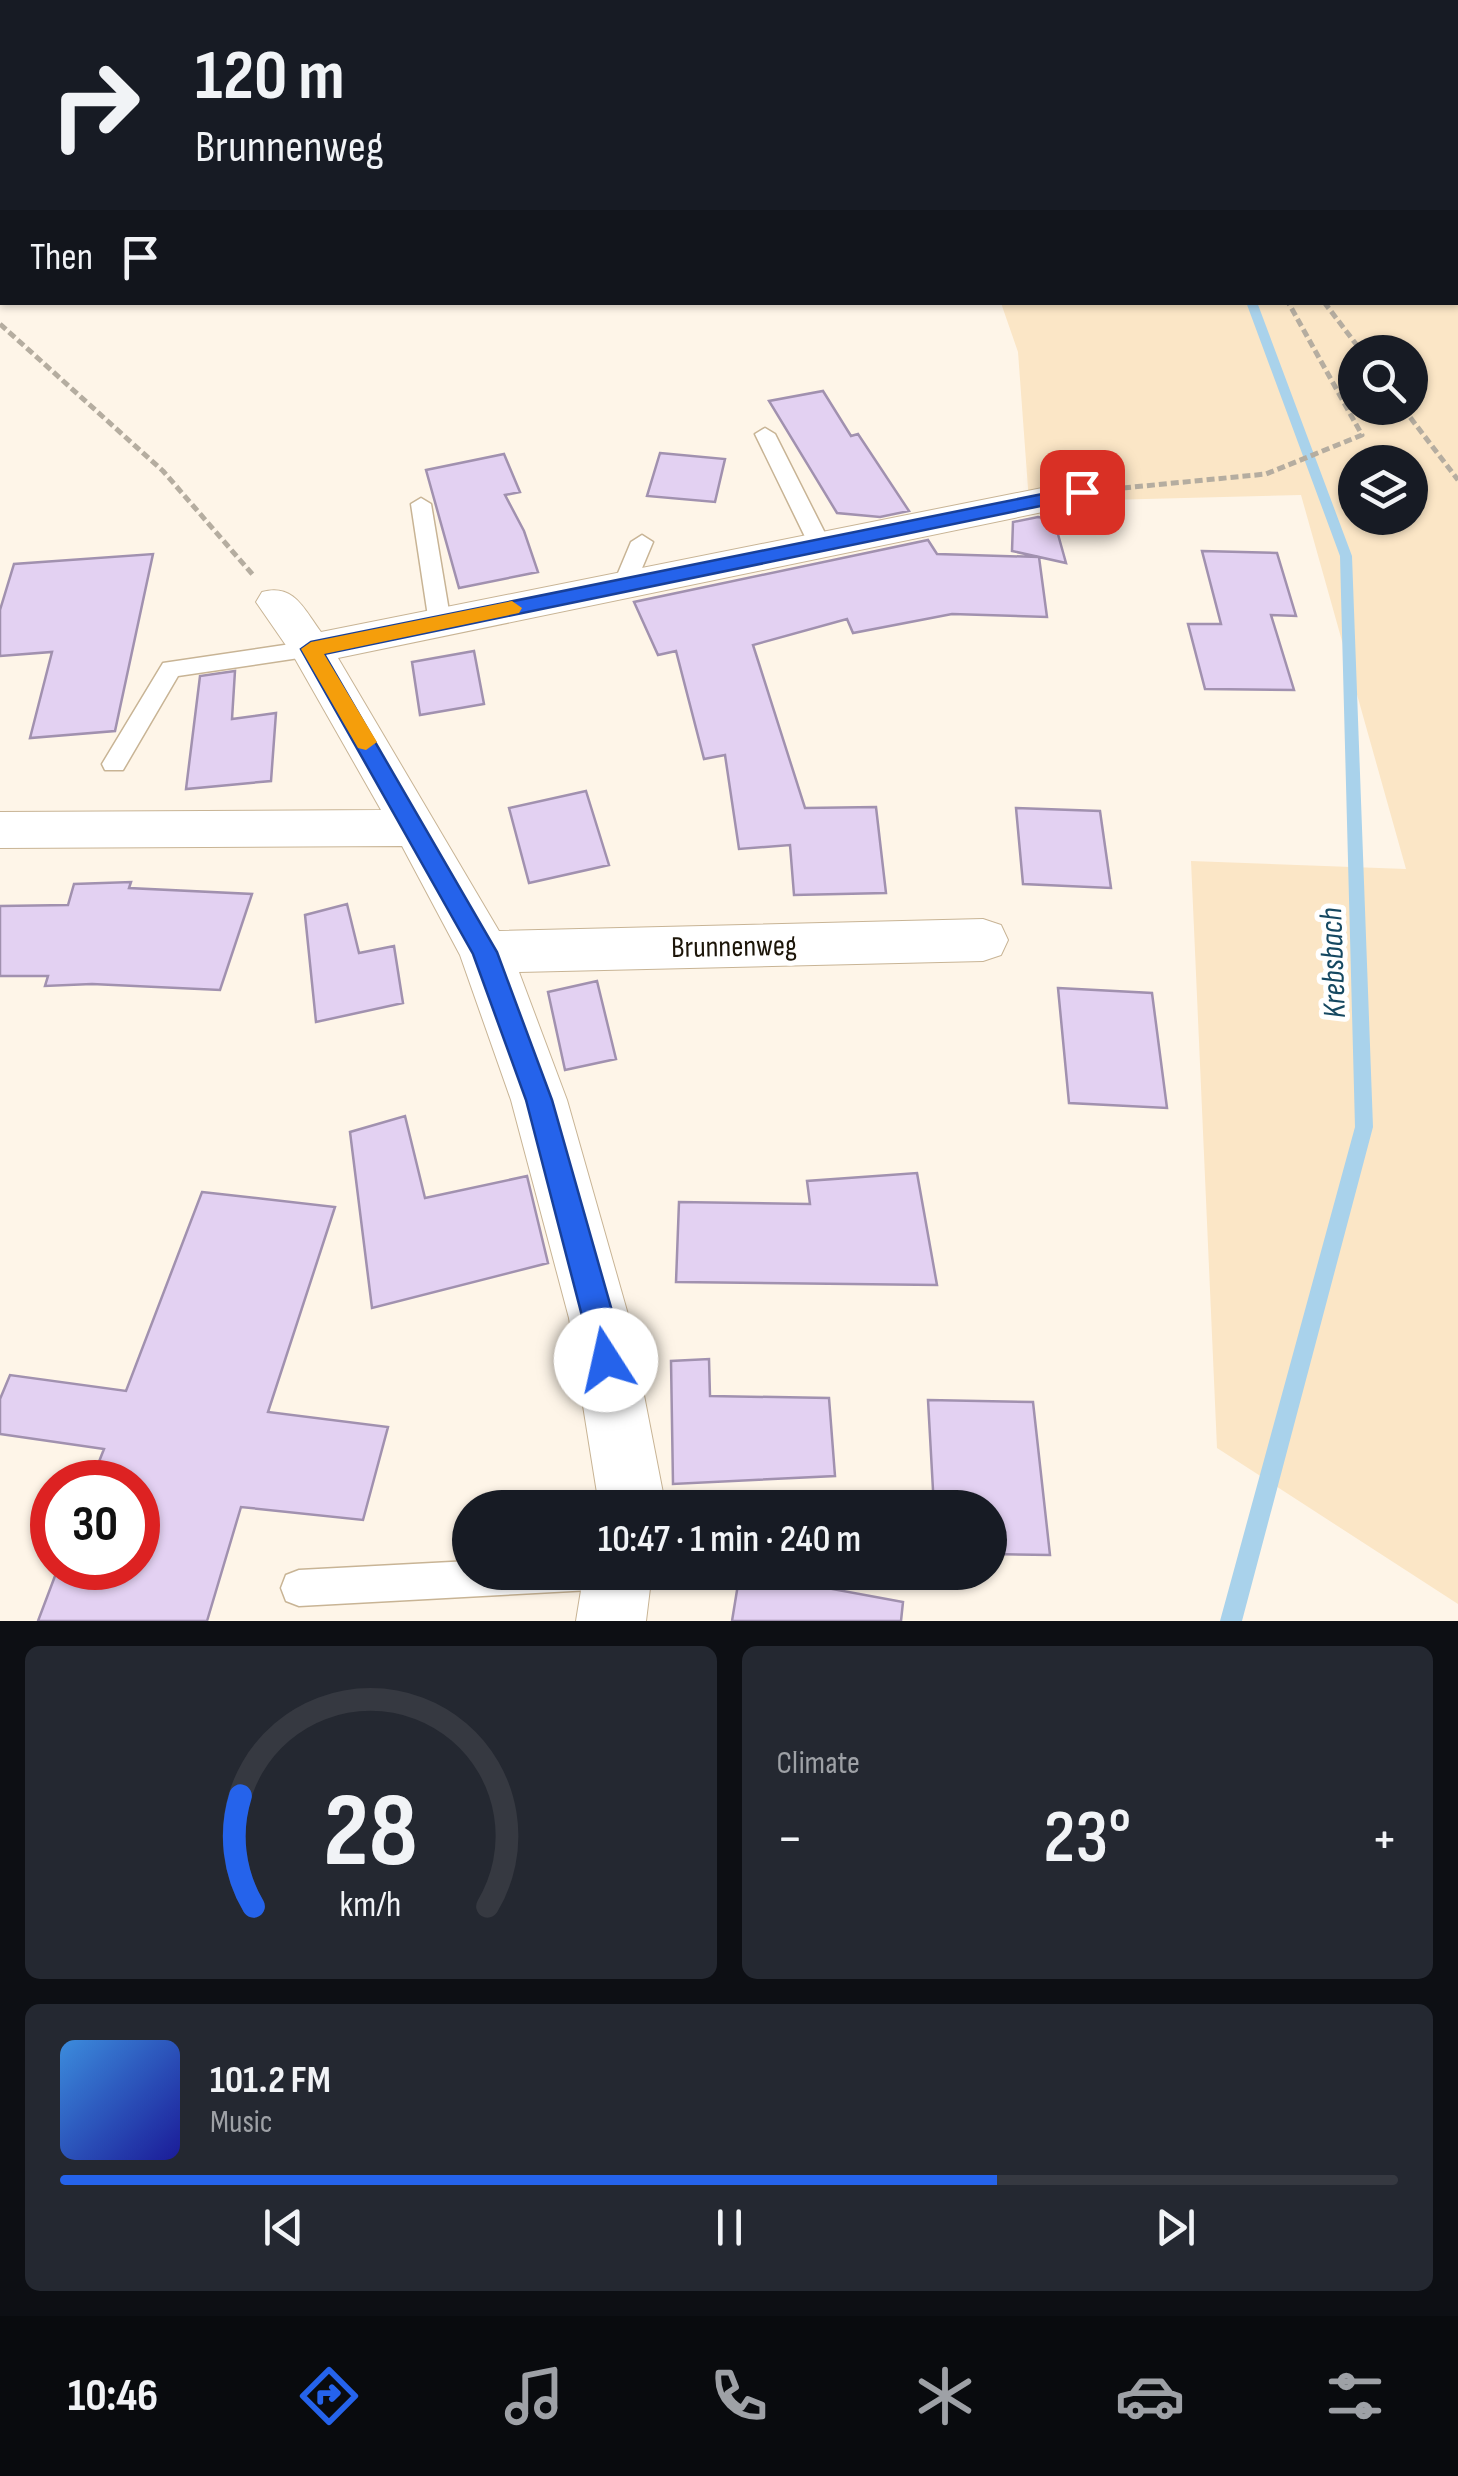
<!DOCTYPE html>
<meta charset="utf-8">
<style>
body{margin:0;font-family:"Sofia Sans Condensed",sans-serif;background:#242831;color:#f1f3f6;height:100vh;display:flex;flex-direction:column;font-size:38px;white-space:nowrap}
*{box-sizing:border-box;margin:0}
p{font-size:32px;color:#9ea1a6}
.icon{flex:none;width:55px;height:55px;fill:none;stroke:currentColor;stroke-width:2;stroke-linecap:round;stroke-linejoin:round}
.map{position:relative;height:1621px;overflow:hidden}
.details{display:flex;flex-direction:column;gap:25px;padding:25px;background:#0d0f14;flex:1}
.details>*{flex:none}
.top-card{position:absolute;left:0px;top:0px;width:1460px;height:305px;box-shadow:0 2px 8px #0004;background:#171b24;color:#f1f3f6;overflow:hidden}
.controls{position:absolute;left:1338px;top:335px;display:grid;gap:20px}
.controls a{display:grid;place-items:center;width:90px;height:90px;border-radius:50%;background:#171b24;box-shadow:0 2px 8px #0004;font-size:50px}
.speed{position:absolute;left:30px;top:1460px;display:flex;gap:20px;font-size:50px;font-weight:700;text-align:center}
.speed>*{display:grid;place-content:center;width:130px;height:130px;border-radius:50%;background:#171b24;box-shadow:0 2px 8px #0004;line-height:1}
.speed .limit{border:15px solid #d22;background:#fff;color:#111}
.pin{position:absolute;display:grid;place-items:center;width:85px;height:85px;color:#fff;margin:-42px;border-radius:20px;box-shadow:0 5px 15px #0006}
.me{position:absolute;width:110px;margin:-55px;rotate:350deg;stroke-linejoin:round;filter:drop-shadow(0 0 8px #0008)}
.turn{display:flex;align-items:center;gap:35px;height:210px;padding:0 30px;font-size:45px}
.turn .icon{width:130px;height:130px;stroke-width:2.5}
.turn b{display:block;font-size:70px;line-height:85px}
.then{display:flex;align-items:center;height:95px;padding:0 30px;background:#0003;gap:20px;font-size:38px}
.big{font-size:75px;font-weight:600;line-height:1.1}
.details .widget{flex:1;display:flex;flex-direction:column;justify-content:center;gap:15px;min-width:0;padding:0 35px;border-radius:15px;background:#242831}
.details .dial{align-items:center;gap:0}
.dial svg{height:260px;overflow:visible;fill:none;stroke:#363941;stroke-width:7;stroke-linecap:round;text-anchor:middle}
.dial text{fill:#f1f3f6;stroke:none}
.song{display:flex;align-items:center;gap:30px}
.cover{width:120px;height:120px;border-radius:15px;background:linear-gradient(135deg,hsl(210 70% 55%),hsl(240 70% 35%))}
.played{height:10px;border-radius:5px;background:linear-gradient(90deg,#2563eb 70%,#363941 70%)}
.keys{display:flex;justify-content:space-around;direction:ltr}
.heat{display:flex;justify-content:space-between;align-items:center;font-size:55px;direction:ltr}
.details .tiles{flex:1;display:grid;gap:25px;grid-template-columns:1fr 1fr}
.widget:last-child{grid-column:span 2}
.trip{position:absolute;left:452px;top:1490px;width:555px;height:100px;border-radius:50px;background:#171b24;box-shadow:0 2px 8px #0004;font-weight:600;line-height:100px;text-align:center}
.menu{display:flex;height:160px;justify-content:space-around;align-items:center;background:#090b0e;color:#9ea1a6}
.menu .icon{width:70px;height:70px}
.menu .selected{color:#2563eb}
.menu b{font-size:45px;color:#f1f3f6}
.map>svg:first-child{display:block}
.green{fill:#fbe6c6;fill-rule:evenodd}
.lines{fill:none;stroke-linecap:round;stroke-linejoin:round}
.stream{fill:#a9d2eb;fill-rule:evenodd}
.building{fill:#e3d1f2;stroke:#a191af;stroke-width:2.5}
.lane-casing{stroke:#c8b495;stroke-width:3}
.street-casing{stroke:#c8b495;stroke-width:2}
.path-far1{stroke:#b5ada0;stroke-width:4;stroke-dasharray:6 2.5;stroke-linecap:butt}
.path{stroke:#b5ada0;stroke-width:5;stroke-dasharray:8 4;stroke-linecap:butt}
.lane{fill:#fff;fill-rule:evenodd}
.street{fill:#fff;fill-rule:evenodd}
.route{fill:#2563eb;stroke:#184099;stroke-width:2.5}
.slow{fill:#f59e0b}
.labels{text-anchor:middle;stroke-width:10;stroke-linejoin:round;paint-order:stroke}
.street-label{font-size:30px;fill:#1c1509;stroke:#fff}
.water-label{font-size:32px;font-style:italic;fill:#154861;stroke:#fff}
</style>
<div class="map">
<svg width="1458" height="1621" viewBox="0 0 1458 1621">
<rect width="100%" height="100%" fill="#fef5e8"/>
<path class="green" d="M587,0h777l1,2h-777z
M1458,228v1376l-241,-156 -26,-587 215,8 -105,-374 -272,7 -11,-150 -17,-49 457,-1zM1355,352h55v56h-55zM1355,462h55v56h-55z"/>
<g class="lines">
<path class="stream" d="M1070,0h9l1,2h-8z
M1246,302h11l95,254 21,571 -131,494h-22l135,-494 -15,-571z"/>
</g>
<path class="building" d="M823,391l28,45 7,-2 51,77 -29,6 -43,-4 -68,-112z
M660,453l65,6 -10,43 -68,-6z
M504,454l16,38 -15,3 19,36 14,41 -79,16 -33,-118z
M1038,517l16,3 12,43 -54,-12 1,-29z
M928,540l9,14 102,3 8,60 -95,-3 -99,19 -6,-14 -94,26 52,163 71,-1 10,86 -92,2 -4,-50 -51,4 -14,-94 -21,4 -28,-108 -18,4 -24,-53z
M1202,551l75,2 19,63 -25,-1 23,75 -89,-1 -17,-65h33z
M153,554l-38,177 -85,7 22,-86 -52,4v-46l14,-46z
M474,651l10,53 -64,11 -8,-53z
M235,671l-3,48 44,-6 -5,68 -85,8 14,-113z
M586,791l23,74 -80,18 -20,-75z
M1016,808l84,3 11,77 -88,-4z
M131,882l-2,6 123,6 -32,96 -128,-6 -47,2 3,-10h-48v-70l68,-1 6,-21z
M347,904l12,49 35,-7 9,57 -87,19 -11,-107z
M597,981l19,78 -51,11 -17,-78z
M1058,988l94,5 15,115 -98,-5z
M405,1116l20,82 102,-22 21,87 -176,45 -22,-176z
M917,1173l20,112 -261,-3 3,-80 131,2 -3,-23z
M202,1192l133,15 -67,205 120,15 -25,93 -122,-13 -34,114h-169l20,-53h80v-86h-47l13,-33 -104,-15v-35l10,-24 116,16z
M709,1359l1,37 119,2 6,78 -162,8 -2,-123z
M928,1400l105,2 17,153 -60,-1v-46h-56z
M740,1572l163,30 -2,19h-169z"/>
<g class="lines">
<g class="lane-casing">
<path id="lane" d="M765,428l10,6 56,111 -3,5 -8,2 -11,-7 -54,-111z
M421,498l10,6 20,119 -11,8 -11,-8 -18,-119z
M642,535l11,7 -18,43 -11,7 -8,-2 -3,-5 18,-43z
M311,641l11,8 -3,6 -141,21 -55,94h-18l-3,-6 61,-101z
M470,1561v11h139l-5,13 -13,5 -292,16 -13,-5 -5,-13 5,-13 13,-5z"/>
</g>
<g class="street-casing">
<path id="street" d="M1082,480l14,3 6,9 -6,9 -758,157 161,273 484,-12 18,6 7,15 -7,15 -18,6 -464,11 48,128 62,218 34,175 -2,15h-66l2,-15 -28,-175 -58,-218 -51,-145 -58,-109 -402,2v-36l381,-2 -87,-153 -38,-55 6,-10c32,-9 42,17 59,40z
M584,1572h68l-6,49h-70z"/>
</g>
<path class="path-far1" d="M1287,2l6,-2"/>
<path class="path" d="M1324,302l38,50
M0,324l163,147 90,104
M1403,408l55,72
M1123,488l143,-14 96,-39 -74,-133"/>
<use href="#lane" class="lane"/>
<use href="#street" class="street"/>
</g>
<path class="route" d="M1082,486l7,1v9l-765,158 173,298 55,148 62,218 7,42 -4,10 -11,4 -10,-4 -70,-270 -53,-146 -172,-305 10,-7z"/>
<path class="slow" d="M512,601l10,7 -3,5 -195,41 53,88 -11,8 -8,-2 -57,-99 10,-7z"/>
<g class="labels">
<g class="street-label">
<text transform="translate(734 946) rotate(-1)" y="10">Brunnenweg</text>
</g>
<g class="water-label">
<text transform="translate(1332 963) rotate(-92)" y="11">Krebsbach</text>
</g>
</g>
</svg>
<div class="controls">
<a><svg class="icon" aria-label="search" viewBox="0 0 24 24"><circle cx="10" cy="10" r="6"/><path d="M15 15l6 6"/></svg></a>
<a><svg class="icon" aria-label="layers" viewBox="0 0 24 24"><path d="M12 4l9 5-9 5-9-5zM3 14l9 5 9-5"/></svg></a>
</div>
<div class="speed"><div class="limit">30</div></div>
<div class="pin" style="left:1082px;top:492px;background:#d93025"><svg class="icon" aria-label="arrive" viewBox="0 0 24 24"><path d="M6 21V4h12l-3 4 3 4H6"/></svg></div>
<svg class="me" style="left:606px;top:1360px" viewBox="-20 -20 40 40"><circle r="19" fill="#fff"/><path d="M0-13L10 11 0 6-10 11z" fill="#2563eb"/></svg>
<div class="trip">10:47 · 1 min · 240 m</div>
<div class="top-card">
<div class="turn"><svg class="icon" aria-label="right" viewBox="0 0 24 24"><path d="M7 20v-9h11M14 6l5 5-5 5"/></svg><div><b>120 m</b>Brunnenweg</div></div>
<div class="then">Then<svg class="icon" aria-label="arrive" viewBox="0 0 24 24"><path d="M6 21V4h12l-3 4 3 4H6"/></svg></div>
</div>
</div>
<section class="details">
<div class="tiles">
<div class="widget dial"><svg viewBox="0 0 100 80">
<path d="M14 69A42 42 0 1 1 86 69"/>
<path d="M14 69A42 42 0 0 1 10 35" stroke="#2563eb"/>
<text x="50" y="56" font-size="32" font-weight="700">28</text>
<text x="50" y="72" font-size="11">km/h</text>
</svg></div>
<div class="widget"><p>Climate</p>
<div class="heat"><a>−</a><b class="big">23°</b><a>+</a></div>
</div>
<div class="widget">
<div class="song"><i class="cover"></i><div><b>101.2 FM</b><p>Music</p></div></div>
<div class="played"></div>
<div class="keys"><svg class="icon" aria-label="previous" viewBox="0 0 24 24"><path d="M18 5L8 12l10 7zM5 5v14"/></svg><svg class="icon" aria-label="pause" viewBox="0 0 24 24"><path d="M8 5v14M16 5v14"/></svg><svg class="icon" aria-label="next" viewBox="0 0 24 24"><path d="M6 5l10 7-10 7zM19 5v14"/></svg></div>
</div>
</div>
</section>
<nav class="menu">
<b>10:46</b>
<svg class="icon selected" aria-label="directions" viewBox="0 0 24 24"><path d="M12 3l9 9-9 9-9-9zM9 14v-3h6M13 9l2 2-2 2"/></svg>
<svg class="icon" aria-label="music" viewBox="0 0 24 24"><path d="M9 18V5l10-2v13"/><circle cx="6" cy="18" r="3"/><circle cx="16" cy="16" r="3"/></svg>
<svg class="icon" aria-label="phone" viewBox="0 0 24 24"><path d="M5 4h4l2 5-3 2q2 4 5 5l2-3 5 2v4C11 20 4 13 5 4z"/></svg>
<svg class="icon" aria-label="climate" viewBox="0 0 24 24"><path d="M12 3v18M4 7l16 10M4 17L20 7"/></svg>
<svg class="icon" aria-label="car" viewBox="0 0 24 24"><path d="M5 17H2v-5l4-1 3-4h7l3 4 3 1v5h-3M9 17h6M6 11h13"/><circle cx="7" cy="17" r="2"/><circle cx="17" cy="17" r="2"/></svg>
<svg class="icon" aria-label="filters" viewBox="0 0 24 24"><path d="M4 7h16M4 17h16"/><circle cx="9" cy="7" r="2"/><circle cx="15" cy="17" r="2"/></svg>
</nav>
